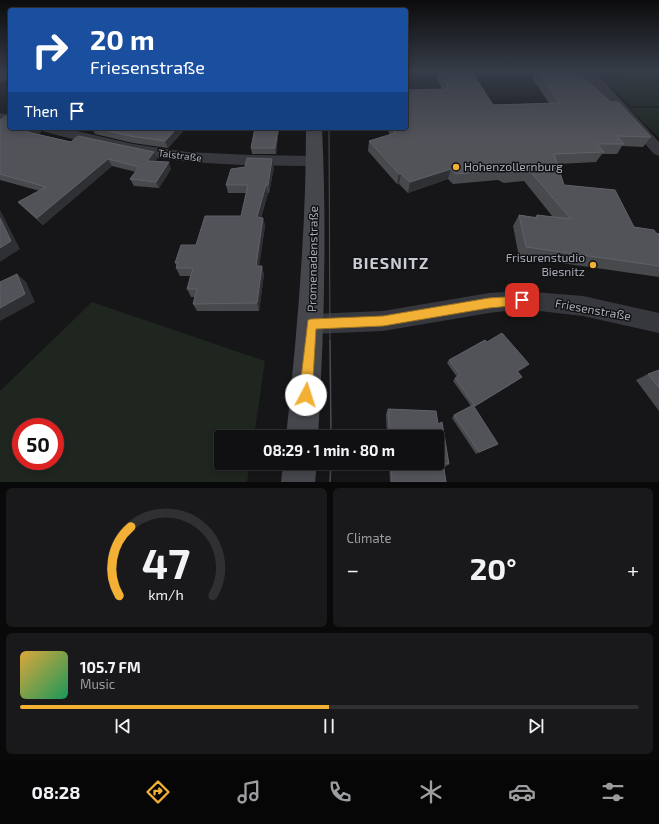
<!DOCTYPE html>
<meta charset="utf-8">
<style>
body{margin:0;font-family:"Exo 2",sans-serif;background:#19191b;color:#f1f3f6;height:100vh;display:flex;flex-direction:column;font-size:15px;white-space:nowrap}
*{box-sizing:border-box;margin:0}
p{font-size:13px;color:#9c9d9f}
.icon{flex:none;width:22px;height:22px;fill:none;stroke:currentColor;stroke-width:2;stroke-linecap:round;stroke-linejoin:round}
.map{position:relative;height:482px;overflow:hidden}
.side{display:flex;flex-direction:column;gap:6px;padding:6px;background:#09090a;flex:1}
.side>*{flex:none}
.top-card{position:absolute;left:8px;top:8px;width:400px;height:122px;border-radius:4px;box-shadow:0 2px 6px #0003,0 0 0 1px #303032;background:#1a4fa0;color:#fff;overflow:hidden}
.speed{position:absolute;left:12px;top:418px;display:flex;gap:8px;font-size:20px;font-weight:700;text-align:center}
.speed>*{display:grid;place-content:center;width:52px;height:52px;border-radius:50%;background:#101012;box-shadow:0 2px 6px #0003,0 0 0 1px #303032;line-height:1}
.speed .limit{border:6px solid #d22;background:#fff;color:#111}
.pin{position:absolute;display:grid;place-items:center;width:34px;height:34px;color:#fff;margin:-17px;border-radius:8px;box-shadow:0 2px 6px #0006}
.me{position:absolute;width:44px;margin:-22px;rotate:5deg;stroke-linejoin:round;filter:drop-shadow(0 0 3px #0008)}
.turn{display:flex;align-items:center;gap:14px;height:84px;padding:0 16px;font-size:18px}
.turn .icon{width:52px;height:52px;stroke-width:2.5}
.turn b{display:block;font-size:28px;line-height:34px}
.then{display:flex;align-items:center;height:38px;padding:0 16px;background:#0003;gap:8px;font-size:15px}
.big{font-size:30px;font-weight:700;line-height:1.1}
.side .widget{flex:1;display:flex;flex-direction:column;justify-content:center;gap:6px;min-width:0;padding:0 14px;border-radius:6px;background:#19191b}
.side .dial{align-items:center;gap:0}
.dial svg{height:104px;overflow:visible;fill:none;stroke:#303032;stroke-width:7;stroke-linecap:round;text-anchor:middle}
.dial text{fill:#f1f3f6;stroke:none}
.song{display:flex;align-items:center;gap:12px}
.cover{width:48px;height:48px;border-radius:6px;background:linear-gradient(135deg,hsl(40 70% 55%),hsl(150 70% 35%))}
.played{height:4px;border-radius:2px;background:linear-gradient(90deg,#f2b134 50%,#303032 50%)}
.keys{display:flex;justify-content:space-around;direction:ltr}
.heat{display:flex;justify-content:space-between;align-items:center;font-size:22px;direction:ltr}
.side .tiles{flex:1;display:grid;gap:6px;grid-template-columns:1fr 1fr}
.widget:last-child{grid-column:span 2}
.trip{position:absolute;left:214px;top:430px;width:230px;height:40px;border-radius:4px;background:#101012;box-shadow:0 2px 6px #0003,0 0 0 1px #303032;font-weight:700;line-height:40px;text-align:center}
.tab-bar{display:flex;height:64px;justify-content:space-around;align-items:center;background:#060607;color:#9c9d9f}
.tab-bar .icon{width:28px;height:28px}
.tab-bar .selected{color:#f2b134}
.tab-bar b{font-size:18px;color:#f1f3f6}
.map>svg:first-child{display:block}
.green{fill:#1e261f;fill-rule:evenodd}
.lines{fill:none;stroke-linecap:round;stroke-linejoin:round}
.minor{fill:#37383d;fill-rule:evenodd}
.secondary{fill:#45474d;fill-rule:evenodd}
.tram-far1{stroke:#4a4c52;stroke-width:1}
.tram{stroke:#4a4c52;stroke-width:1.5}
.wall{fill:#47494d}
.shaded-wall{fill:#2f3033}
.building{fill:#525359;stroke:#5f6168}
.route{fill:#f2b134;stroke:#9d7322}
.poi-dot{fill:#f2b134;stroke:#111113;stroke-width:1.5}
.labels{text-anchor:middle;stroke-width:3;stroke-linejoin:round;paint-order:stroke}
.far-street-label{font-size:10px;fill:#a8adb8;stroke:#111113}
.poi-label{font-size:12px;fill:#a8adb8;stroke:#111113;text-anchor:start}
.street-label{font-size:12px;fill:#a8adb8;stroke:#111113}
.district-label{font-size:16px;font-weight:bold;letter-spacing:1px;fill:#c9ccd4;stroke:#111113}
</style>
<div class="map">
<svg width="659" height="482" viewBox="0 0 659 482">
<rect width="100%" height="100%" fill="#161618"/>
<path class="green" d="M627,72h32v34h-28l-27,-26z
M629,108h30v30z
M92,302l173,59 -11,76h-33v26h29l-3,19h-247v-91zM21,427h34v34h-34z"/>
<g class="lines">
<path class="minor" d="M7,72h3v7l-10,3v-8z
M581,72h13l6,5 59,65v14l-5,-2z
M0,113l10,2v8l-10,-2z
M40,128h24l69,16 54,8 64,3 64,1 5,2 3,3 -3,3 -5,2c-57,0 -114,-1 -170,-10 -34,-6 -69,-16 -103,-25z
M522,291l61,5 76,17v20l-76,-17 -61,-7 -33,4 -106,18 -72,3 -8,-3 -3,-7 3,-7 8,-3 72,-3 106,-18z"/>
<path class="secondary" d="M306,128h16c5,103 2,206 -4,309h-32c11,-103 20,-205 20,-309z
M283,463h34l-2,19h-34z"/>
<path class="tram-far1" d="M329,128l1,214"/>
<path class="tram" d="M330,341l1,96
M330,482l1,-19"/>
</g>
<path class="wall" d="M437,72h35l21,33 56,-2 -16,-24 2,-5 -1,-2h45l31,30 41,35 -8,10 -21,-1 -5,8h-15l-6,8 -38,2 6,21 70,42 25,7v43l-140,-20 -6,-31 6,-11 16,2 2,-2 16,2 -29,-36 -20,2 -6,-3 -45,4 -5,-5 -40,14 -9,-9h-2l-29,-33 1,-10 21,-6 -3,-7h19l36,-39 -6,-13z
M0,120l10,8h29l2,4 -3,2 33,8 86,17 -2,2 16,8 -12,19 -25,-2 -4,-7 6,-7 -24,-6 -69,59 -18,-16 -7,-7 22,-11 -40,-11z
M92,128h94l-18,20 -35,-5 -38,-9z
M255,128h24l-3,26h-24l-1,-6z
M274,167l-5,26h-1l-7,25h2l2,8 -6,40 5,8 -5,37h-62l-4,-7 2,-7h-4l-4,-8 3,-13h-10l-4,-8 1,-2 -2,-3 21,-18 45,-29 5,-23h-18l-2,-8z
M487,342l39,25 -8,5 4,5 -4,3 -44,27 20,39 -18,8 -24,-36 2,-3 17,-9 -18,-25 2,-3 2,-1 -10,-14 2,-3z
M659,370v41l-23,-31 12,-6z
M388,409l50,15 11,40 -4,3h-1l2,15h-56l-1,-19h48v-26h-50l-1,-23z"/>
<path class="shaded-wall" d="M33,128h6l2,4 -9,6 -5,-6z
M177,128h9l-18,20 -3,-7z
M278,128h1l-3,26 -1,-6z
M154,152l3,7 -7,8 -3,-6z
M108,159l4,7 -69,59 -6,-7z
M272,159l2,8 -5,26 -1,-8z
M169,162l2,7 -12,19 -3,-6z
M451,169l-3,10 -40,14 2,-11z
M399,174h2l-2,10h-2z
M266,185l2,8 -10,33 -1,-9z
M0,210l20,39 -20,13z
M263,218l2,8 -7,48 -2,-8z
M262,266l2,8 -5,37 -2,-8z
M17,274l9,8 9,20 -35,19v-13z
M529,364l-3,3 -13,8 4,-4z
M522,377l-4,3 -46,28 3,-2z
M498,444l-4,2 -18,8 3,-2z"/>
<path class="building" d="M441,72h31l21,33 67,-2 -21,-31h40l31,30h8l33,35 -34,-1 7,8h-27l7,8 -50,2 10,31 51,5 19,37 20,3 2,3 3,1v32l-133,-19 -7,-32 18,3v-3l34,4 -42,-49 -20,2 -6,-2 -47,4 -5,-5 -41,13 -9,-8h-2l-30,-33 26,-8 -2,-5h13v-38l43,-1z
M10,89v12h-2l1,-11z
M10,114v14h23l-6,4 44,10 7,-6 76,16 -7,9 22,1 -13,20 -26,-3 9,-12 -31,-8 -71,59 -19,-16 28,-15 -46,-13v-54z
M96,128h81l-12,13 -35,-5z
M255,128h23l-3,20h-24z
M247,158l25,1 -4,26h-2l-9,32 6,1 -7,48h6l-5,37 -64,1 4,-15h-10l6,-21h-17l2,-6 -3,1 6,-18h15l9,-29h36l7,-31h-22l5,-16 14,-2z
M0,218l11,23 -11,7z
M17,274l8,20 -25,14v-26z
M502,333l27,31 -12,7 5,6 -47,29 -20,-28 5,-3 -11,-15 36,-20 2,2z
M659,370v18l-11,-14z
M473,405l25,39 -19,8 -25,-37z
M388,409l48,2 2,13 4,-2 7,42 -6,-1 3,19h-54l-1,-19h46v-26h-47z"/>
<linearGradient id="sky" x2="0" y2="1"><stop stop-color="#0c0c0d"/><stop offset="0.51" stop-color="#363c48"/><stop offset="1" stop-color="#363c48" stop-opacity="0"/></linearGradient>
<rect width="659" height="140" fill="url(#sky)"/>
<path class="route" d="M522,296l4,1 1,3 -1,3 -4,2 -33,3 -106,18 -67,3 -4,66 -2,4 -4,2 -5,-2 -2,-4 9,-75 3,-1 72,-3 106,-18z"/>
<g class="poi-dot">
<circle cx="456" cy="167" r="4"/>
<circle cx="593" cy="265" r="4"/>
</g>
<g class="labels">
<g class="far-street-label">
<text transform="translate(180 155) rotate(7)" y="4">Talstraße</text>
</g>
<g class="poi-label">
<text x="464" y="171">Hohenzollernburg</text>
<text x="585" y="262" text-anchor="end">Frisurenstudio<tspan x="585" dy="14">Biesnitz</tspan></text>
</g>
<g class="street-label">
<text transform="translate(313 259) rotate(-89)" y="4">Promenadenstraße</text>
<text transform="translate(593 310) rotate(10)" y="4">Friesenstraße</text>
</g>
<g class="district-label">
<text x="391" y="269">BIESNITZ</text>
</g>
</g>
</svg>
<div class="speed"><div class="limit">50</div></div>
<div class="pin" style="left:522px;top:300px;background:#d93025"><svg class="icon" aria-label="arrive" viewBox="0 0 24 24"><path d="M6 21V4h12l-3 4 3 4H6"/></svg></div>
<svg class="me" style="left:306px;top:395px" viewBox="-20 -20 40 40"><circle r="19" fill="#fff"/><path d="M0-13L10 11 0 6-10 11z" fill="#f2b134"/></svg>
<div class="trip">08:29 · 1 min · 80 m</div>
<div class="top-card">
<div class="turn"><svg class="icon" aria-label="right" viewBox="0 0 24 24"><path d="M7 20v-9h11M14 6l5 5-5 5"/></svg><div><b>20 m</b>Friesenstraße</div></div>
<div class="then">Then<svg class="icon" aria-label="arrive" viewBox="0 0 24 24"><path d="M6 21V4h12l-3 4 3 4H6"/></svg></div>
</div>
</div>
<section class="side">
<div class="tiles">
<div class="widget dial"><svg viewBox="0 0 100 80">
<path d="M14 69A42 42 0 1 1 86 69"/>
<path d="M14 69A42 42 0 0 1 23 16" stroke="#f2b134"/>
<text x="50" y="56" font-size="32" font-weight="700">47</text>
<text x="50" y="72" font-size="11">km/h</text>
</svg></div>
<div class="widget"><p>Climate</p>
<div class="heat"><a>−</a><b class="big">20°</b><a>+</a></div>
</div>
<div class="widget">
<div class="song"><i class="cover"></i><div><b>105.7 FM</b><p>Music</p></div></div>
<div class="played"></div>
<div class="keys"><svg class="icon" aria-label="previous" viewBox="0 0 24 24"><path d="M18 5L8 12l10 7zM5 5v14"/></svg><svg class="icon" aria-label="pause" viewBox="0 0 24 24"><path d="M8 5v14M16 5v14"/></svg><svg class="icon" aria-label="next" viewBox="0 0 24 24"><path d="M6 5l10 7-10 7zM19 5v14"/></svg></div>
</div>
</div>
</section>
<nav class="tab-bar">
<b>08:28</b>
<svg class="icon selected" aria-label="directions" viewBox="0 0 24 24"><path d="M12 3l9 9-9 9-9-9zM9 14v-3h6M13 9l2 2-2 2"/></svg>
<svg class="icon" aria-label="music" viewBox="0 0 24 24"><path d="M9 18V5l10-2v13"/><circle cx="6" cy="18" r="3"/><circle cx="16" cy="16" r="3"/></svg>
<svg class="icon" aria-label="phone" viewBox="0 0 24 24"><path d="M5 4h4l2 5-3 2q2 4 5 5l2-3 5 2v4C11 20 4 13 5 4z"/></svg>
<svg class="icon" aria-label="climate" viewBox="0 0 24 24"><path d="M12 3v18M4 7l16 10M4 17L20 7"/></svg>
<svg class="icon" aria-label="car" viewBox="0 0 24 24"><path d="M5 17H2v-5l4-1 3-4h7l3 4 3 1v5h-3M9 17h6M6 11h13"/><circle cx="7" cy="17" r="2"/><circle cx="17" cy="17" r="2"/></svg>
<svg class="icon" aria-label="filters" viewBox="0 0 24 24"><path d="M4 7h16M4 17h16"/><circle cx="9" cy="7" r="2"/><circle cx="15" cy="17" r="2"/></svg>
</nav>
